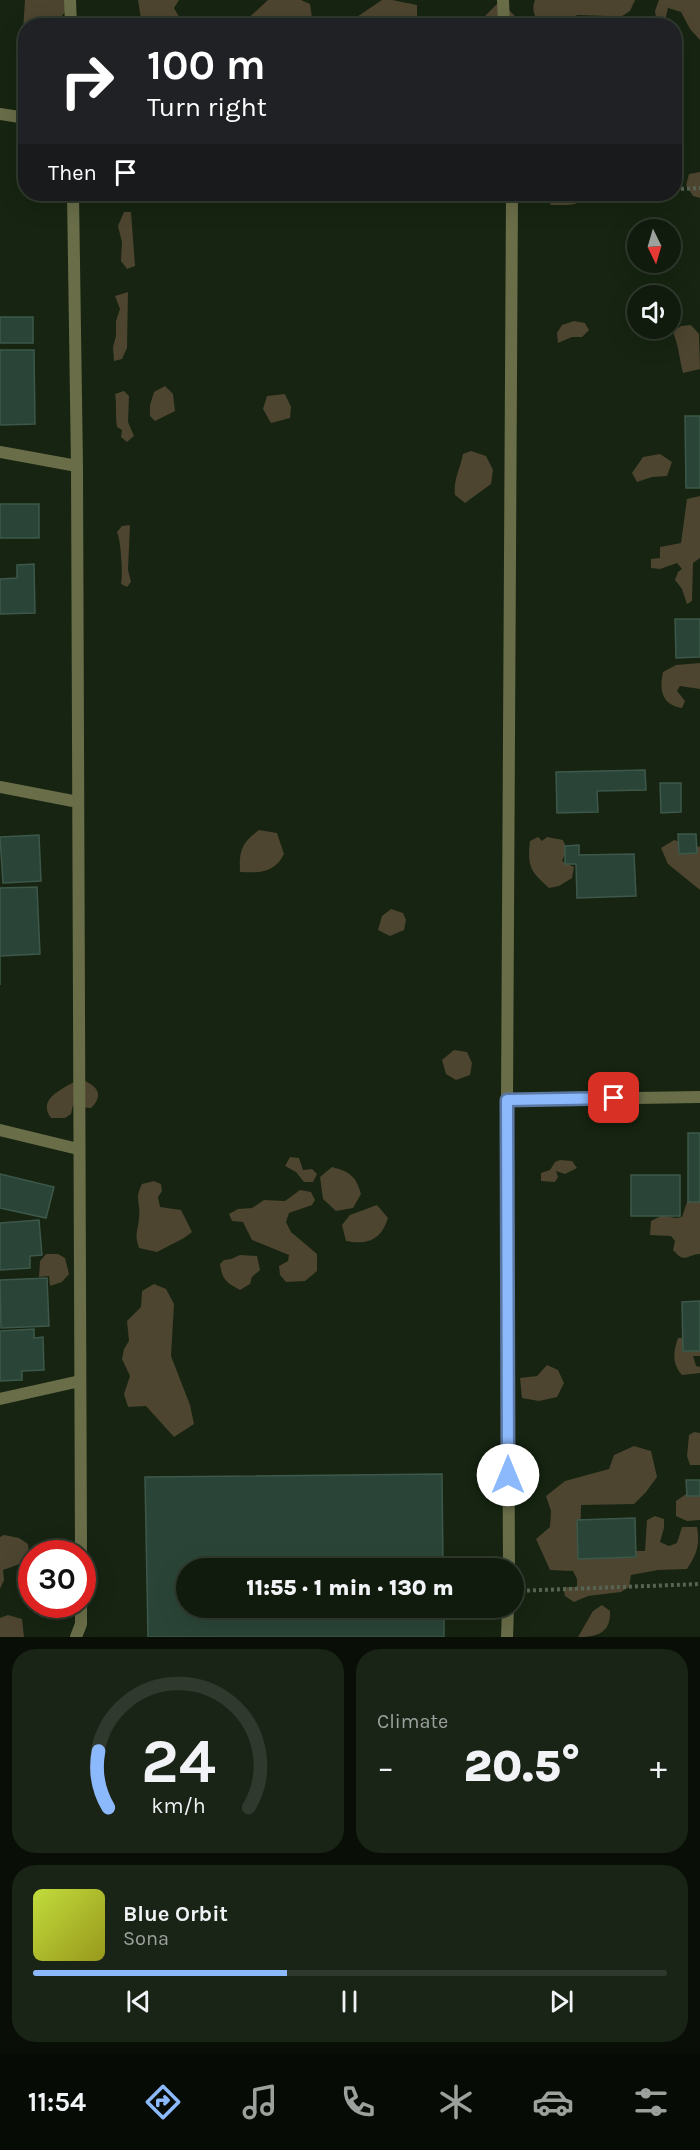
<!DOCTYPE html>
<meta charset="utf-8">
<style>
body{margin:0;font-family:Karla,sans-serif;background:#192416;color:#f1f3f6;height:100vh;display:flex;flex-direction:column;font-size:22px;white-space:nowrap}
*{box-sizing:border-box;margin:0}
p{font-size:20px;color:#9ca19d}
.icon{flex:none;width:33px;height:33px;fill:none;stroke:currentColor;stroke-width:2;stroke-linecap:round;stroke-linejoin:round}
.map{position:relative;height:1637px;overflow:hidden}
.side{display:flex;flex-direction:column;gap:12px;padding:12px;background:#090f07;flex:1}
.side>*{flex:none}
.hud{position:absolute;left:18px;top:18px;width:664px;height:183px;border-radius:24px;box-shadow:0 6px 24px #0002,0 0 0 2px #30392e;background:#202124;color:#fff;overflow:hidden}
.needle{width:39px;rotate:175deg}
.buttons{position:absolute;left:627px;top:219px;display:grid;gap:12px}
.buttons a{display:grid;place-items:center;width:54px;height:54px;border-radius:50%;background:#101b0d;box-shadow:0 6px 24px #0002,0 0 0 2px #30392e;font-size:30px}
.speed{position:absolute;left:18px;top:1540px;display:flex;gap:12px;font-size:30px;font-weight:700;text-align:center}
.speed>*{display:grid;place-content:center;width:78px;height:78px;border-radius:50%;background:#101b0d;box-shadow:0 6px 24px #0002,0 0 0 2px #30392e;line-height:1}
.speed .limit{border:9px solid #d22;background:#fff;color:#111}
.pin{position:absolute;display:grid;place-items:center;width:51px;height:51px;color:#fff;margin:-26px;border-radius:12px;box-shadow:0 3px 9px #0006}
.me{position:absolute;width:66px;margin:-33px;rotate:0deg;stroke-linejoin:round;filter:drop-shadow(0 0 4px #0008)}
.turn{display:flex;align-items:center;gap:21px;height:126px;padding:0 30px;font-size:27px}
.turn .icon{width:78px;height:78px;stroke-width:2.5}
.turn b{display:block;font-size:42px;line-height:51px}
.then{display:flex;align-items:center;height:57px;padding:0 30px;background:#0003;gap:12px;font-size:22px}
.big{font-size:45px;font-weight:800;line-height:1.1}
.side .card{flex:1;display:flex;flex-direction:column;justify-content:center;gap:9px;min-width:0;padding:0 21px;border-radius:24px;background:#192416}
.side .dial{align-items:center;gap:0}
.dial svg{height:156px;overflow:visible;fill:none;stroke:#30392e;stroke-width:7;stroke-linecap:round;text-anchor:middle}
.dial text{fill:#f1f3f6;stroke:none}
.song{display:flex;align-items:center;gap:18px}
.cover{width:72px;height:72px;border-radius:9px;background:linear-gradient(135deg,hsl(70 70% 55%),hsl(60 70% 35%))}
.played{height:6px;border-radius:3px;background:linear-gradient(90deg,#8cb9fc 40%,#30392e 40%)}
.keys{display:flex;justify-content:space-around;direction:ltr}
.heat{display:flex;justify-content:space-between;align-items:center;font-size:33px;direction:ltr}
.side .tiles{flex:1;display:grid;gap:12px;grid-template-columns:1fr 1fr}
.card:last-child{grid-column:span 2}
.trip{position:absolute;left:176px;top:1558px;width:348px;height:60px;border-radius:30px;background:#101b0d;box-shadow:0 6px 24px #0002,0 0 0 2px #30392e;font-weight:800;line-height:60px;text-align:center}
.menu{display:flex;height:96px;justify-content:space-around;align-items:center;background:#060b05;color:#9ca19d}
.menu .icon{width:42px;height:42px}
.menu .selected{color:#8cb9fc}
.menu b{font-size:27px;color:#f1f3f6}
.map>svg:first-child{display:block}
.green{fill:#4d452f}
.building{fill:#2a4537;stroke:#3d584a;stroke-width:1.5}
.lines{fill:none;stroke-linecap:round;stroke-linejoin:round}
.path{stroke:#586453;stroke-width:4;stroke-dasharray:3 3;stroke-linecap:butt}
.street{stroke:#696d48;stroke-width:12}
.route-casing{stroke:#5b78a4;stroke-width:15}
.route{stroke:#8cb9fc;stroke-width:10}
</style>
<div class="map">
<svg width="700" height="1637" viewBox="0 0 700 1637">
<rect width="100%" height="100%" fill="#162411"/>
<path class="green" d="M25,0h50c-8,7 -12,17 -20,23 -7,5 -21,2 -29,3l-1,6 -2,-1z
M138,0h41l-5,8 10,17h-42z
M268,0h33l9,4 2,14 -4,7h-67z
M382,0h10l25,5v12l-19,8h-51l1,-2z
M535,0h100l-5,11 -14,9 -9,-4 -30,-1 -6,5 11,5 -42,1c-5,-9 -9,-17 -5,-26z
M659,0h41v40l-10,-11 -9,-17 -13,-4 -4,17 -7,-1 -2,-13z
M500,1l17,17 -2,7 -35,1 2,-7z
M700,172v26l-7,-2 -7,-11 3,-11z
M546,194h44c-12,13 -21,11 -39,11z
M124,212h7l4,54 -8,3 -6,-8 1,-19 -4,-16z
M128,292l-1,56 -5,11 -8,2 -1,-14 3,-11v-15l4,-12 -5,-13z
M574,321l11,2 4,7 -7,7h-10l-14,6 -1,-10 5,-8z
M691,325l8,9 1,35 -17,4c-4,-16 -4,-26 -10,-41l8,-6z
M165,386l8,8 2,17 -20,10 -5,-5v-11l4,-13z
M124,391l5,5 -1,26 6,14 -7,6 -6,-5 1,-7 -5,-3c-2,-12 0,-22 -2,-33z
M285,394l6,13 -1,11 -19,5 -8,-14 4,-13z
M471,451l15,5 7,14 -2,14 -26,19 -10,-8c-2,-15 5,-25 8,-41z
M660,454l12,8 -5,14 -15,1 -15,5 -5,-9 11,-16z
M700,496v62l-7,5 -1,38 -5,3 -5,-15 -7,-9 3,-8 4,-3 -5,-6 -17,6 -9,-1v-9l9,-1v-11l21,-4 6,-44z
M130,525l-2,45 3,12 -4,5 -6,-3c2,-10 0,-43 -4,-52l5,-6z
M700,663v26l-20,-3 -3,5 8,10 -3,7c-20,-3 -23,-18 -19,-36l13,-7z
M259,830l18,3 7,21c-9,19 -25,19 -44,18 -1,-22 2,-29 19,-42z
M538,837l4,4 5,-4 16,3 4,10 -5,11 12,6 -2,11 -13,8 -10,2c-18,-16 -22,-21 -19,-47z
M674,840l26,7v43l-32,-26 -7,-16z
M391,909l12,4 3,7 -2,10 -14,6 -12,-6 4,-14z
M454,1050l13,2 5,11 -2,12 -14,5 -10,-6 -4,-14z
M79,1079c16,5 27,14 12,29l-13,-1 -5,-2 -2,9 -6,4h-14c-15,-20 14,-30 28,-39z
M290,1157l9,1 4,12 9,-1 5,5 -4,8h-9l-8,-10 -11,-6z
M560,1160l12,1 5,7 -12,6 -9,-3 2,6 -3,5 -14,-1v-8l9,-3 5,-8z
M332,1167c18,5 24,9 29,27l-8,14 -17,3 -13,-12 -3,-22z
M154,1181l7,3 1,7 -4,6 2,10 21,3 11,22 -8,6 -27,14 -18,-4c-5,-15 -1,-16 0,-30 2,-15 -5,-19 3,-34z
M300,1190l11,2 4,8 -3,5 -23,8 -3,9 5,10 26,22v17l-12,10 -19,1 -6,-7 -1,-9 9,-5 1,-6 -37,-15 -9,-18 -11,-1 -3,-7 9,-5 14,-1 12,-8 21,1z
M690,1193h10v61c-14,1 -15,10 -27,-4l2,-9 -4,-5 -21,-1 1,-14 12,-6 12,3 7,-1z
M377,1205l11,13c-7,22 -20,27 -42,23l-4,-16 8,-10z
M46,1254h12l7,4 4,16 -7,8 -12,4 -1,-10 -10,1 1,-16z
M240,1255l17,1 3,14 -8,7 -2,7 -10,6c-13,-7 -18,-10 -20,-26l4,-4 7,-1z
M154,1284l12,5 8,15 -3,52 19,49 4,19 -20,13 -28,-31 -18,1 -4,-13 6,-18 -8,-17 2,-10 5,-8 -2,-20 14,-14 1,-16z
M700,1337v19h-7l3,10 4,1v6l-18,2c-10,-11 -9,-23 -4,-37z
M547,1365l11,5 6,13 -7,14 -18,4 -17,-3 -2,-20 17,-2z
M694,1432l6,1v32h-10l-3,-9 2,-21z
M634,1446l17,5 6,26 -11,15 -12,12 -53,1 -1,45 65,1 2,-31 8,-4 9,3v9l-4,14 9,4 8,-3 5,-16h15c3,18 0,27 -10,42l-29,1 -27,5 -2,12 -8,5 -33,4 -14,6 -9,-6 -2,-9h14v-8l-4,-8 -23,-1 -14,-31 14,-12 1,-16 -5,-15 19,-15 44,-12 5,-14z
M700,1492v28l-13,1 -11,-5v-15l10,-7z
M4,1535l15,3 9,6 1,13 -12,8 -14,5 1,10 -4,9v-52z
M602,1605l8,6c1,22 -13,26 -32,26l15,-26z
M8,1615l14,4 2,18h-24v-19z"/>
<path class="building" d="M0,317h33v26h-33z
M0,350h34l1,74 -35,1z
M685,416h15v72h-14z
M0,504h39v34h-39z
M34,564l1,49 -35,1v-35l17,-1v-13z
M675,619h25v38l-24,1z
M645,770l1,20 -49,1 1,21 -41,1 -1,-41z
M660,783h21v29l-20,1z
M678,834h18l1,19 -18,1z
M39,835l2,46 -38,2 -3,-46z
M579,845v10l55,-1 2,42 -59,2 -1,-34h-11v-18z
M37,887l3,67 -40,2v29v-97z
M688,1133h12v69h-12z
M0,1174l54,13 -8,31 -46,-10z
M631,1175h49v41h-49z
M39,1220l3,35 -12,1v12l-30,2v-47z
M47,1278l2,48 -48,2 -1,-48z
M700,1301v50h-17l-1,-49z
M34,1329v9l9,-1 1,33 -22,1v9l-22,1v-50z
M442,1474l1,95h-257v39h258v29h-296l-3,-160z
M686,1480h14v16h-13z
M635,1518l1,39 -58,2 -1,-39z"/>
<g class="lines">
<path class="path" d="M675,189l25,-1
M515,1591l185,-7"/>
<path class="street" d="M70,0l1,26
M503,0l1,26
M0,114l26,4
M73,194l4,272 4,1088
M0,452l77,14
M0,787l78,15
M507,1100l193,-3
M0,1130l78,19
M0,1399l80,-18
M509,1569l-2,-469 5,-906
M76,1637l5,-13v-19
M507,1637l1,-29"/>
</g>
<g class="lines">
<g class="route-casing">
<path id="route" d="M508,1475l-1,-375 107,-2"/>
</g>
<use href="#route" class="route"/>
</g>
</svg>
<div class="buttons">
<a><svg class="needle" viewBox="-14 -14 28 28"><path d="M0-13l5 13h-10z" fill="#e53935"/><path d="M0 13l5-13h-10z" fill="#9ca19d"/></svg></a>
<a><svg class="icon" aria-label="sound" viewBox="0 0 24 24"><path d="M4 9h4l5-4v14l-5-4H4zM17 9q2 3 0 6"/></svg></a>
</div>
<div class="speed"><div class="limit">30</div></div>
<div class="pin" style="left:614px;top:1098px;background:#d93025"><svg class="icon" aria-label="arrive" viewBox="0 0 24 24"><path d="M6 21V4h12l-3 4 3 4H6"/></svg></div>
<svg class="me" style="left:508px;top:1475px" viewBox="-20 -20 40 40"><circle r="19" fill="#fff"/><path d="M0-13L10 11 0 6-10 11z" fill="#8cb9fc"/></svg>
<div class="trip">11:55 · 1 min · 130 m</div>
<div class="hud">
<div class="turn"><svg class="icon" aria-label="right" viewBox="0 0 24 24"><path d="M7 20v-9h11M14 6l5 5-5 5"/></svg><div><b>100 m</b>Turn right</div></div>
<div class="then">Then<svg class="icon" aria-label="arrive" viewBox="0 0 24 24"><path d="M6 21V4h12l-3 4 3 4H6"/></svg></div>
</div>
</div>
<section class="side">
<div class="tiles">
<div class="card dial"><svg viewBox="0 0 100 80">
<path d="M14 69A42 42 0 1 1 86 69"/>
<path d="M14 69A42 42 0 0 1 9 40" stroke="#8cb9fc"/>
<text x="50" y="56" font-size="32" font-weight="700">24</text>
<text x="50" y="72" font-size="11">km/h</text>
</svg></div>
<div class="card"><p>Climate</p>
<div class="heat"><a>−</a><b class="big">20.5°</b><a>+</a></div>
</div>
<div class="card">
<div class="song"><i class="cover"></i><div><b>Blue Orbit</b><p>Sona</p></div></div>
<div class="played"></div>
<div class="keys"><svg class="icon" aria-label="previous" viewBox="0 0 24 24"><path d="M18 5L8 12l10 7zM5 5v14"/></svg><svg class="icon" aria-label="pause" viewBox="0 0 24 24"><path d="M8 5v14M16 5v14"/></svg><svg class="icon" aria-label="next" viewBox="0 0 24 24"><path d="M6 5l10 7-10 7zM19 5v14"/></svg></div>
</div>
</div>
</section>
<nav class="menu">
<b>11:54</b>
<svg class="icon selected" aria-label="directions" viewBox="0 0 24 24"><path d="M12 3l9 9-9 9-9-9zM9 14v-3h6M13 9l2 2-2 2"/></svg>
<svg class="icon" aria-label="music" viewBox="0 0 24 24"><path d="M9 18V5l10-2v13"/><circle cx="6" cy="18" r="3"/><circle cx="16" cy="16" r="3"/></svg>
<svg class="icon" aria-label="phone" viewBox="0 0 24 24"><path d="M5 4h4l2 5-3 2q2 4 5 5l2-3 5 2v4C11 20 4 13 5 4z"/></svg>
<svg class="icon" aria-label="climate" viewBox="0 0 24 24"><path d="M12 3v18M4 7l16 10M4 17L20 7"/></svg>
<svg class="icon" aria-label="car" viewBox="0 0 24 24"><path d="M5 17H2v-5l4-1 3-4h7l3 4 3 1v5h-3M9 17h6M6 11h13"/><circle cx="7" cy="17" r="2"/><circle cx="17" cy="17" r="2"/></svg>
<svg class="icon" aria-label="filters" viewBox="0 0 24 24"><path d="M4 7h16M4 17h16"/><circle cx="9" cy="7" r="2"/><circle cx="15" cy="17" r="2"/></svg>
</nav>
